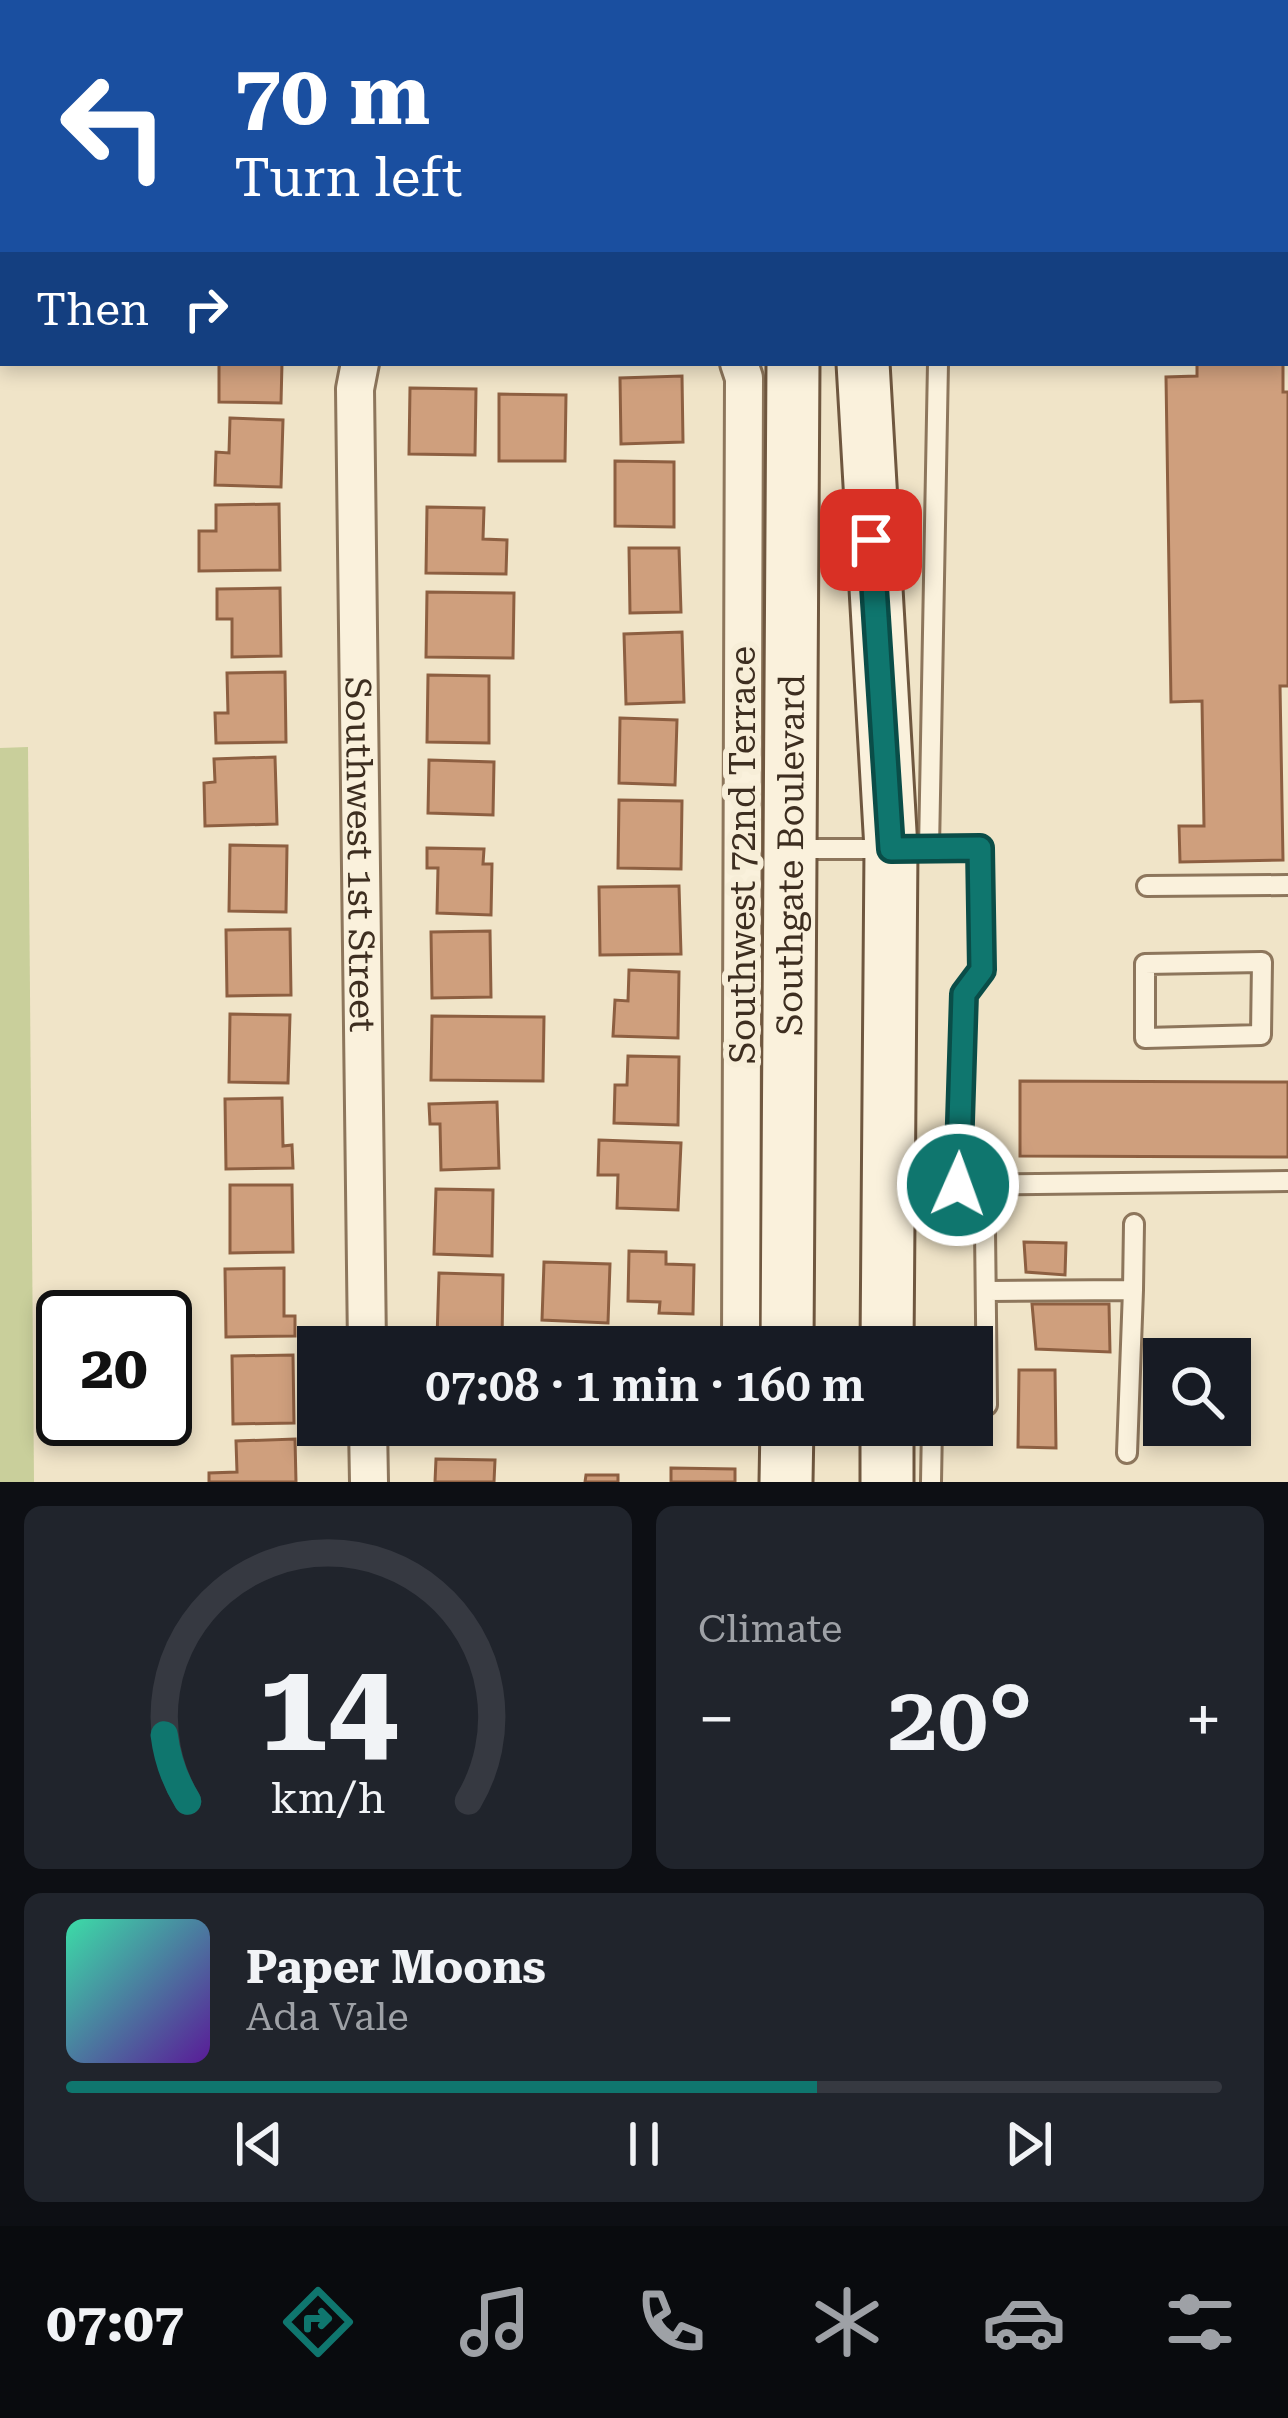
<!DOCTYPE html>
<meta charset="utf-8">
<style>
body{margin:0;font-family:"Roboto Serif",serif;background:#20242c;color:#f1f3f6;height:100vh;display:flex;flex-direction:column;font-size:45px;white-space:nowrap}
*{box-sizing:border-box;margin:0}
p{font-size:39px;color:#9ea1a6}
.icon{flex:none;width:66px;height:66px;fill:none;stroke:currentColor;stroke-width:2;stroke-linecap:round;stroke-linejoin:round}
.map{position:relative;height:1482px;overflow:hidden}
.panel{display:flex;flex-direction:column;gap:24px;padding:24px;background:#0d0f14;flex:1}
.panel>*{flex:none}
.banner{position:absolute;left:0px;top:0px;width:1290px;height:366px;box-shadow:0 6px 18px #0003;background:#1a4fa0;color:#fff;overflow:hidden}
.tools{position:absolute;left:1143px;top:1338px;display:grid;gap:24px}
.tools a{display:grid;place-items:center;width:108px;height:108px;border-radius:0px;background:#171b24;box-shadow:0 6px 18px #0003;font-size:60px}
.speed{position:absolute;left:36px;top:1290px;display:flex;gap:24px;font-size:60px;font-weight:700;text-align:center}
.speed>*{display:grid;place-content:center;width:156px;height:156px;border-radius:50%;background:#171b24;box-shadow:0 6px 18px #0003;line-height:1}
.speed .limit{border:6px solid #111;border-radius:18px;background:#fff;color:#111}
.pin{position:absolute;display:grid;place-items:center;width:102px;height:102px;color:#fff;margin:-51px;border-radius:24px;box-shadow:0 6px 18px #0006}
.me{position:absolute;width:132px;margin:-66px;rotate:2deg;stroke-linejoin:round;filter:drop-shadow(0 0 9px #0008)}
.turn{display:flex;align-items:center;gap:42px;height:252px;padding:0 36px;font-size:54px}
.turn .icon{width:156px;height:156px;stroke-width:2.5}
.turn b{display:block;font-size:84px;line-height:102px}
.then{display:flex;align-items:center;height:114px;padding:0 36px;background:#0003;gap:24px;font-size:45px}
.big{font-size:90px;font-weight:600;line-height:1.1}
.panel .card{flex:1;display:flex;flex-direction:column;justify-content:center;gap:18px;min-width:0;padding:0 42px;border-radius:18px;background:#20242c}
.panel .dial{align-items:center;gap:0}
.dial svg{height:312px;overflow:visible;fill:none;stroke:#363941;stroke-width:7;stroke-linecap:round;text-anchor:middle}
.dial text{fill:#f1f3f6;stroke:none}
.song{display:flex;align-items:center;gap:36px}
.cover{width:144px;height:144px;border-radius:18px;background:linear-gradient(135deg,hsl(160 70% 55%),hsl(270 70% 35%))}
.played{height:12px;border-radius:6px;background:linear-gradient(90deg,#0f766e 65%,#363941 65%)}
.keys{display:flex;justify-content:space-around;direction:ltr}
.heat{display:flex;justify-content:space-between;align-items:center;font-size:66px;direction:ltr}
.panel .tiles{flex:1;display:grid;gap:24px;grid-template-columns:1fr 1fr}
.card:last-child{grid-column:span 2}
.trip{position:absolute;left:297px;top:1326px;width:696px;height:120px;border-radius:0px;background:#171b24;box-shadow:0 6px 18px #0003;font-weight:600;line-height:120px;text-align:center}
.dock{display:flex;height:192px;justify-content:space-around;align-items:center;background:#090b0e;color:#9ea1a6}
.dock .icon{width:84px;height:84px}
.dock .on{color:#0f766e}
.dock b{font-size:54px;color:#f1f3f6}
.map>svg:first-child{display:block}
.green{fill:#c9cf9b}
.building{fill:#cf9f7d;stroke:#8d5f41;stroke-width:3}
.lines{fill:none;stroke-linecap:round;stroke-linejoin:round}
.service-casing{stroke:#8d765c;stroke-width:24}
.minor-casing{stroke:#8d765c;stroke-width:42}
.secondary-casing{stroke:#6f573f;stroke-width:57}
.service{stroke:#faf1dc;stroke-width:18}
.minor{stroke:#faf1dc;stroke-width:36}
.secondary{stroke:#faf1dc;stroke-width:51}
.route-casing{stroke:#0a4d48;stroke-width:30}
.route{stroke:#0f766e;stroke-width:21}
.labels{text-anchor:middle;stroke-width:12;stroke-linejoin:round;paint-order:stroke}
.street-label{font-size:36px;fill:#3d2e20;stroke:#f7eed8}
</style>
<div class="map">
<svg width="1288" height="1482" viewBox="0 0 1288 1482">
<rect width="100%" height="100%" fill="#f0e4c8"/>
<path class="green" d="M28,747l6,735h-34v-734z"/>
<path class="building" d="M1167,0h121v57l-1,-54z
M1287,123l1,32 -1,200z
M219,363h63l-1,40 -62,-1z
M1197,363h86v29h5v294h-8l3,174 -103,2 -1,-36h25l-2,-125 -31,1 -5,-325 31,-1z
M682,376l1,66 -62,2 -1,-66z
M410,388l66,1 -1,66 -66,-1z
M499,394l67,1 -1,66h-66z
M230,418l53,2 -2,67 -66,-2 1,-33 13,1z
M615,461l59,1v65l-59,-1z
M279,504l1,66 -81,1v-40h17v-26z
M427,507l57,1 -1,31 24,1 -1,34 -80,-1z
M629,548h50l2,64 -51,1z
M280,588l1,68 -49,1v-38h-15v-30z
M427,592l87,1 -1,65 -87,-1z
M682,632l2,70 -58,2 -2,-70z
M285,672l1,70 -70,1 -1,-30h13l-1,-40z
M428,675l61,1v67l-62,-1z
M620,718l57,2 -2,65 -56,-2z
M275,757l2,67 -72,2 -1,-43 11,-1 -1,-23z
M429,760l65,2 -1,53 -65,-2z
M619,800l63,1 -1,68 -63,-1z
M230,845l57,1 -1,66 -57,-1z
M427,848l57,1 -1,15h9l-1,51 -54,-2 1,-45h-11z
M679,886l2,68 -81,1 -1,-68z
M290,929l1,66 -64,1 -1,-66z
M490,931l1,66 -59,1 -1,-66z
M629,970l50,2 -1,66 -65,-2 2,-36 13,1z
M230,1014l60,1 -2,68 -59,-1z
M432,1016l112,1 -1,64 -112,-1z
M628,1056l51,1 -1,68 -64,-2 1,-38h12z
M1020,1081l268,1v75l-268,-1z
M282,1098l1,48 9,-1 1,23 -67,1 -1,-70z
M497,1102l2,66 -58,2 -1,-46h-10l-1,-20z
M599,1140l82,3 -3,67 -61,-2 1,-33h-20z
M230,1185h62l1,67 -63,1z
M436,1189l57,1 -1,66 -58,-2z
M1024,1242l42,1 -1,32 -39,-3z
M629,1251l37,1v12l28,1 -1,49 -34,-1 1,-11 -32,-1z
M544,1262l66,2 -2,59 -66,-3z
M284,1268v48h11v20l-69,1 -1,-68z
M439,1273l64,2 -1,66 -65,-2z
M1032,1304h77l1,48 -74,-3z
M293,1355l1,68 -61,1 -1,-68z
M1019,1370h36l1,78 -38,-1z
M295,1439l1,43h-87v-9l28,-1 -1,-31z
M436,1459l59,1 -1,22h-59z
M671,1468l64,1v13h-64z
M586,1475h32v7h-33z"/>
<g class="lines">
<g class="service-casing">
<path id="service" d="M794,849h186l2,120 -18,25 -6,191 330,-4
M929,849l9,-486
M1147,886l141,-1
M1262,962l-1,73 -116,3v-74z
M892,1211l66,1 27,17 2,176 -15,1
M1133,1290l1,-66
M988,1291l145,-1 -6,163
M931,1482l1,-57"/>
</g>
<g class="minor-casing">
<g id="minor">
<path id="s1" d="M360,363l-5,26 12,958"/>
<path d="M739,363l5,15 -3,969"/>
<path d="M368,1425l1,57"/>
</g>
</g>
<g class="secondary-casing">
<g id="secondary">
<path d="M420,3l10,-3"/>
<path d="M617,3l7,-3"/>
<path d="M795,3v-3"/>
<path d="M867,3v-3"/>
<path d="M0,89l3,-1"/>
<path d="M0,145l3,-1"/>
<path d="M863,363l28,486 -4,498"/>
<path id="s2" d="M787,1347l6,-984"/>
<path d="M786,1482l1,-57"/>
<path d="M887,1482v-57"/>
</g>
</g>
<use href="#service" class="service"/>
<use href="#minor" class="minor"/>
<use href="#secondary" class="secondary"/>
</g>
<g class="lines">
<g class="route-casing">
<path id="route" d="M871,540l20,309 89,-1 2,122 -18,24 -6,191"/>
</g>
<use href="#route" class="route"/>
</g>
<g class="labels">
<g class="street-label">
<text dy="13" stroke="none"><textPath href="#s1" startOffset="492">Southwest 1st Street</textPath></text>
<text transform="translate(742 855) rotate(-90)" y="13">Southwest 72nd Terrace</text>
<text dy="13" stroke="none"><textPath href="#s2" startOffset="492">Southgate Boulevard</textPath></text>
</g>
</g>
</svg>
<div class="tools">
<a><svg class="icon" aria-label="search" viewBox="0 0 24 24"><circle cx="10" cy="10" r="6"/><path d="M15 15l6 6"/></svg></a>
</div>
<div class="speed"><div class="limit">20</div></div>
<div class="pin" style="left:871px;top:540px;background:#d93025"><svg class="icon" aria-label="arrive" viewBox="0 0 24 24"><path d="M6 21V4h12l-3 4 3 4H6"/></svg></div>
<svg class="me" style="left:958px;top:1185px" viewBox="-20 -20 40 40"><circle r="17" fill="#0f766e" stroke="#fff" stroke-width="3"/><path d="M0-11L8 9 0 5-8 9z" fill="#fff"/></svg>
<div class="trip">07:08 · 1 min · 160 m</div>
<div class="banner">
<div class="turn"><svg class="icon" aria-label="left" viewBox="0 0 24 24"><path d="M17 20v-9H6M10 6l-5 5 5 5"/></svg><div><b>70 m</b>Turn left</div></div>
<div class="then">Then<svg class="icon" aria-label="right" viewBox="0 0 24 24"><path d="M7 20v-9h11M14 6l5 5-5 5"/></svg></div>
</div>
</div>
<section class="panel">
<div class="tiles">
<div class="card dial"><svg viewBox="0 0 100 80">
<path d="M14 69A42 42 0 1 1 86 69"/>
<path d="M14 69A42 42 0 0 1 8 52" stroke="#0f766e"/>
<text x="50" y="56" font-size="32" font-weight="700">14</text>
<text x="50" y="72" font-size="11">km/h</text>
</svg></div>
<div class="card"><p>Climate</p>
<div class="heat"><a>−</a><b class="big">20°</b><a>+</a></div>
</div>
<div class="card">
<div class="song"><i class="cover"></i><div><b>Paper Moons</b><p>Ada Vale</p></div></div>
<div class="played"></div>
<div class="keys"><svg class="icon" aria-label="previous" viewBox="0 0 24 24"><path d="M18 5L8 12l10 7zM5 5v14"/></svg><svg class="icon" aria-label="pause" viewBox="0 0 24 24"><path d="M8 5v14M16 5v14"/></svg><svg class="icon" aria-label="next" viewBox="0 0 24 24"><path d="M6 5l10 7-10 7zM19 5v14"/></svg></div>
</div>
</div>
</section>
<nav class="dock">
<b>07:07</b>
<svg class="icon on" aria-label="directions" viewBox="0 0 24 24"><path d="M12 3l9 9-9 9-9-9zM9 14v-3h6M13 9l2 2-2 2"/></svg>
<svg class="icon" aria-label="music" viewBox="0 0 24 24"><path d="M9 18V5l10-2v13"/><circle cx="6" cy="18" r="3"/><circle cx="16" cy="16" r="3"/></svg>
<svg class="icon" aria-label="phone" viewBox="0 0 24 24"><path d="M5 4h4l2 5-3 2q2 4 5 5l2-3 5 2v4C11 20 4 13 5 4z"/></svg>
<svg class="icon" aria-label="climate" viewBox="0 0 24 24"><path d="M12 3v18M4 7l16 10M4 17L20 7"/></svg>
<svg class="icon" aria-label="car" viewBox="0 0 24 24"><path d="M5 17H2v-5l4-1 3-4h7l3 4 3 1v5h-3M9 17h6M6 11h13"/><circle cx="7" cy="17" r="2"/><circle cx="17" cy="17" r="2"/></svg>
<svg class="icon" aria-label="filters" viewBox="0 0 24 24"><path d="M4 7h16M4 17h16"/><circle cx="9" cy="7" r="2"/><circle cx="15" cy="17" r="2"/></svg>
</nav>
